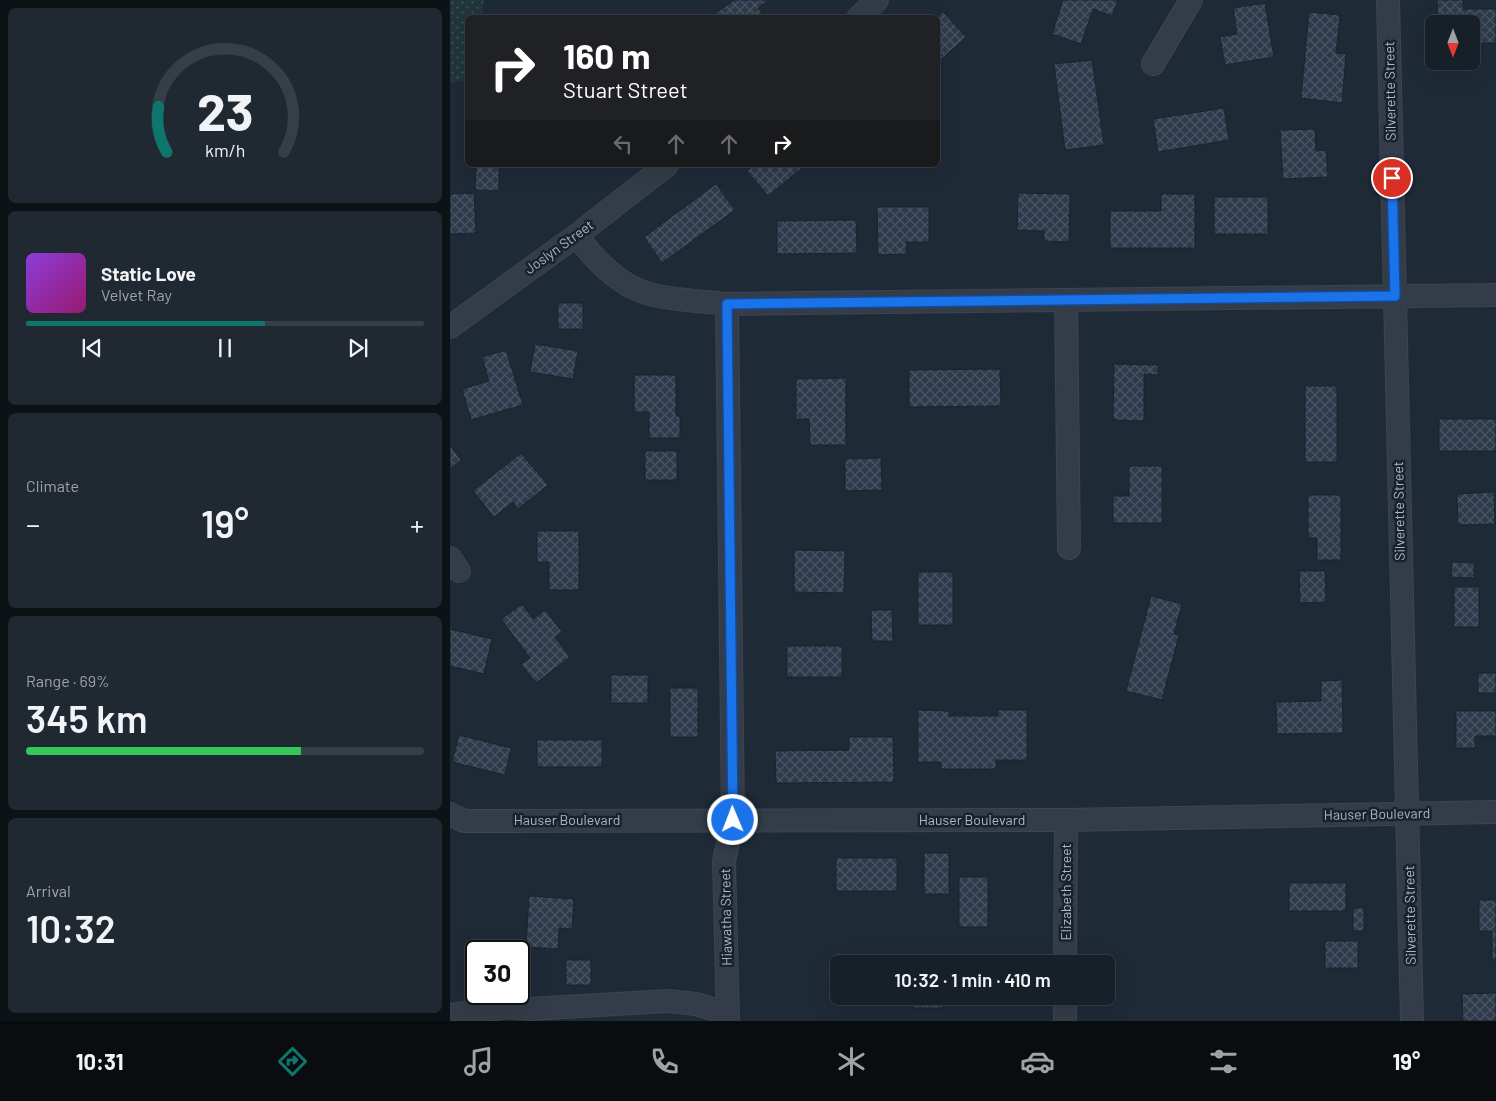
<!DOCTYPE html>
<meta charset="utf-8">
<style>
body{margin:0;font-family:Barlow,sans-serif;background:#202831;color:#f1f3f6;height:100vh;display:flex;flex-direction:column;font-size:19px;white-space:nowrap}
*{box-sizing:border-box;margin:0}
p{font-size:16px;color:#9ea3a8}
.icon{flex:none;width:28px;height:28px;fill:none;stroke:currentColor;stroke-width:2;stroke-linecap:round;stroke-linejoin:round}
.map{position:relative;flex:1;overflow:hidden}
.panel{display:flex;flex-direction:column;gap:8px;padding:8px;background:#0d1217;width:450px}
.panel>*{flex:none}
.guide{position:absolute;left:15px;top:15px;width:475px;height:152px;border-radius:8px;box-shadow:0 5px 20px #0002,0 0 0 1px #363e46;background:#202124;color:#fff;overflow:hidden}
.needle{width:32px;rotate:180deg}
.tools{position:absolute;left:975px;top:15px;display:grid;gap:10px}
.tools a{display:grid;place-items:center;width:55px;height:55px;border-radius:8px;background:#172029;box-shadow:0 5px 20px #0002,0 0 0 1px #363e46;font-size:25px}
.speed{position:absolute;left:15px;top:940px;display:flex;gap:10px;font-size:25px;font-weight:700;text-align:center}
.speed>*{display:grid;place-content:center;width:65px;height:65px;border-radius:50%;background:#172029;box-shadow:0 5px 20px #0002,0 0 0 1px #363e46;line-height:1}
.speed .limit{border:2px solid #111;border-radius:8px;background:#fff;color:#111}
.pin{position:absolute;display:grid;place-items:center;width:42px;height:42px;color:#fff;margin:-21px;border:2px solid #fff;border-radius:50%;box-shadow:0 1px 5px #0007}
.me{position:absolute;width:55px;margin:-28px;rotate:359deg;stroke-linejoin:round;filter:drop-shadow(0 0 4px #0008)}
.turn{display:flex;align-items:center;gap:18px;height:105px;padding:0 15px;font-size:22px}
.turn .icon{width:65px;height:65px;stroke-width:2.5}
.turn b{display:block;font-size:35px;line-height:42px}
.lanes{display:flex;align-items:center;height:48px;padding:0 15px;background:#0003;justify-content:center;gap:25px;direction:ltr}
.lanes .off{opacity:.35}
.big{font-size:38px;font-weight:600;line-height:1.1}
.panel .widget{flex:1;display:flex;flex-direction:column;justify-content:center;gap:8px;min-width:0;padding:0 18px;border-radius:8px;background:#202831}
.panel .dial{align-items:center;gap:0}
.dial svg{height:130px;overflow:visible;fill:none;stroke:#363e46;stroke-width:7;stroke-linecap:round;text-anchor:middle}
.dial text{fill:#f1f3f6;stroke:none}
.song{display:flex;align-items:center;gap:15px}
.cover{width:60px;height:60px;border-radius:8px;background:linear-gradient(135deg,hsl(270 70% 55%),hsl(320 70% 35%))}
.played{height:5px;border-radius:2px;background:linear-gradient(90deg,#0f766e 60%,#363e46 60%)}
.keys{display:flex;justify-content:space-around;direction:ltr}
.heat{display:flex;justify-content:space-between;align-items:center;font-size:28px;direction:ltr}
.charge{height:8px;border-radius:4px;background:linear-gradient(90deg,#34c759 69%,#363e46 0)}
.trip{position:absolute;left:380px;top:955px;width:285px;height:50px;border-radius:8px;background:#172029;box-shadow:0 5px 20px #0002,0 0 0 1px #363e46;font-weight:600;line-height:50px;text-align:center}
.tabs{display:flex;height:80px;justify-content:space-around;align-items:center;background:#090d10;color:#9ea3a8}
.tabs .icon{width:35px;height:35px}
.tabs .on{color:#0f766e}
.tabs b{font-size:22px;color:#f1f3f6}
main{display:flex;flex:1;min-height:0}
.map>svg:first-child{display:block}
.park{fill:url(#park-dots)}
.building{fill:url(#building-cross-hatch);stroke:#1a232e}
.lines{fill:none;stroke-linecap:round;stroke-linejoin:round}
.minor-casing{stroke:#3c4551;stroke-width:24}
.minor{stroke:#333c48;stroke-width:22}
.route-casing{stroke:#114b97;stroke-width:12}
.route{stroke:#1a73e8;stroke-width:9}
.labels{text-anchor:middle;stroke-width:5;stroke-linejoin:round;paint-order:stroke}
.street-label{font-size:14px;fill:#adb6c5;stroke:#19212c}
</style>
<main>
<section class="panel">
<div class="widget dial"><svg viewBox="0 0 100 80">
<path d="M14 69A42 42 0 1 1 86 69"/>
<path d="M14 69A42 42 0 0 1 9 41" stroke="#0f766e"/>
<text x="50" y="56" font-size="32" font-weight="700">23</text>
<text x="50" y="72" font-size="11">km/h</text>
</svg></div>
<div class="widget">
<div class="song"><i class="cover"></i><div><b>Static Love</b><p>Velvet Ray</p></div></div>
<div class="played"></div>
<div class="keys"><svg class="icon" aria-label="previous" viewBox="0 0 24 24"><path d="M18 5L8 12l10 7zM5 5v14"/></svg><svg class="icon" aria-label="pause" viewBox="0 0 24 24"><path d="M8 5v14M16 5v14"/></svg><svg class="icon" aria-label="next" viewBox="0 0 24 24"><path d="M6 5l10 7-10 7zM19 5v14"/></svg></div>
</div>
<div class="widget"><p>Climate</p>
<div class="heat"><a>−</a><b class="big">19°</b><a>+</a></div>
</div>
<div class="widget"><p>Range · 69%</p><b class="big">345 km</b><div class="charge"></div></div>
<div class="widget"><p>Arrival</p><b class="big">10:32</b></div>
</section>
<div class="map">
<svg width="1046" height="1021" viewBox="0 0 1046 1021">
<defs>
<pattern id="park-dots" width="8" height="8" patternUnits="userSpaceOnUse" patternTransform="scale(1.25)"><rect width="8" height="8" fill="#213639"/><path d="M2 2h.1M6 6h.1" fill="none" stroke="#3f5154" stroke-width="1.8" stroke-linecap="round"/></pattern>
<pattern id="building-cross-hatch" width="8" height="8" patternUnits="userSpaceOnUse" patternTransform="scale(1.25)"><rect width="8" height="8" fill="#2e3b4c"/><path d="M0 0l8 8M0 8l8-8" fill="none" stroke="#4a5564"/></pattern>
</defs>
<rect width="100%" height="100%" fill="#1f2a37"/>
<path class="park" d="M0,0h34l-3,17 -13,1 -1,63 -17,1z"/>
<path class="building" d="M284,0h35l-11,8 4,5 -5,5h-37l-4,-5z
M613,0h55l-6,16 -19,-7 -12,35 -29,-10z
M987,0h26v9h33v34h-25v-19h-33z
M815,3l9,54 -49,8 -5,-28 17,-3 -4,-26z
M493,12l23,25 -28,25 -1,-44z
M859,12l31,3 -4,38 10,1 -4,49 -41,-5z
M642,60l12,85 -39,5 -11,-86z
M774,108l5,32 -71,12 -5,-33z
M865,129l1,22 10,-1 2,27 -45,2 -3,-49z
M305,165h51l-38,31 -21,-25z
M26,167h23v24l-24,-1z
M266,184l19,26 -73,53 -18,-26z
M24,193l2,40 -26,1v-40z
M568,193l52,1 -1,48 -25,-1v-10l-27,-1z
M711,194h34v54h-85v-37h51z
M764,197h54v37h-54z
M427,207h52v35h-23l1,12 -29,1z
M406,220l1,33 -80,1v-33z
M108,303h25v26h-25z
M85,344l43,7 -5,28 -43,-7z
M56,350l17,55 -52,15 -9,-31 27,-8 -7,-24z
M664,364l44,1v10l-14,-1v47l-31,-1z
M550,369l1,37 -92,1v-37z
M184,375h42v41h4v22h-31v-26h-15z
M396,378v67h-36l-1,-26h-13v-40z
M855,386h32v76h-32z
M989,419h57v32h-57z
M0,445l11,15 -11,9z
M195,451h32v29h-32z
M71,453l27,32 -30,24 -5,-7 -19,15 -21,-26z
M431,458l1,32 -37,1v-32z
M679,466h33v57h-49v-27h16z
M1044,492l1,32 -37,1 -1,-31z
M858,495h33v65h-24v-22h-9z
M87,531h42v59h-30v-28h-12z
M344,550l51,1 -1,42 -50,-1z
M1002,562l22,1v15l-23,-1z
M849,571h26l1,31 -26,1z
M468,572h35v53h-35z
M1004,587h25v40h-25z
M701,596l31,8 -8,30 5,1 -17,65 -36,-9z
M72,604l11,15 12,-9 17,22 -7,5 15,20 -34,26 -15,-19 9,-6 -29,-39z
M421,610h21l1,31h-21z
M0,629l42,10 -8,35 -34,-8z
M337,646h55v31h-55z
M1028,673h18v20h-18z
M161,675h37v28h-37z
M892,680l1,53 -66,1 -1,-32 45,-1v-20z
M220,688h28v49h-28z
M468,710l31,1v5h49v-6h29v50h-31v9h-55v-7h-23z
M1006,711h40v25h-21v12h-19z
M9,735l52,13 -6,27 -53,-13z
M399,737h44l1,45 -118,1 -1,-32 74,-1z
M87,740h65v27h-65z
M474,853h25v41h-25z
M386,858h61v33h-61z
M509,877h29v50h-29z
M839,883h57v28h-57z
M79,896l45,3 -2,30 -13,-1 -1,21 -32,-2z
M1029,900h17v60h-4v-29h-13z
M903,908h11v23h-11z
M875,941h33v27h-33z
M116,960h25v25h-25z
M1046,993v28h-33l-1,-27z
M463,996h30v12h-30z
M526,996h40v7h-40z"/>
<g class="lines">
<g class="minor-casing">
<path id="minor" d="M938,0l24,1021
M408,18l19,-18
M703,64l38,-64
M127,235c15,23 42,50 69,58 20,7 58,8 81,11l769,-9
M616,300l3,248
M277,304l6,516 -9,41 4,160
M0,327l127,-92 90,-70
M0,558l9,13
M0,814l14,7 602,-1 430,-8
M615,964l1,-144
M0,1015l59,-8 22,2 137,-8 28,3 32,10
M615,1021v-25"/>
</g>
<use href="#minor" class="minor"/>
</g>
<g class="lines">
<g class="route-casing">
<path id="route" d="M283,820l-6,-516 668,-8 -3,-118"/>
</g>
<use href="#route" class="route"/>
</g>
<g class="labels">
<g class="street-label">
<text transform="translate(940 91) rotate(-91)" y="5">Silverette Street</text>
<text transform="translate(109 247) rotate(-36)" y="5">Joslyn Street</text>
<text transform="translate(949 511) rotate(-91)" y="5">Silverette Street</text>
<text transform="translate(927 814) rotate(-1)" y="5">Hauser Boulevard</text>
<text x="117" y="825">Hauser Boulevard</text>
<text x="522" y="825">Hauser Boulevard</text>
<text transform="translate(616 892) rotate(-90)" y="5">Elizabeth Street</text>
<text transform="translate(960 915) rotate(-91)" y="5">Silverette Street</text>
<text transform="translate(276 917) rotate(-91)" y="5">Hiawatha Street</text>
</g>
</g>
</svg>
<div class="tools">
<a><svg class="needle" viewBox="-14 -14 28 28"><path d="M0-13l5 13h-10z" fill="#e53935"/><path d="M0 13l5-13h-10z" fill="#9ea3a8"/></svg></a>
</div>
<div class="speed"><div class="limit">30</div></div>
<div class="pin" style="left:942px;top:178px;background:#d93025"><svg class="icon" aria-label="arrive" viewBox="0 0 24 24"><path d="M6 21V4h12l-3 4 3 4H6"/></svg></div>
<svg class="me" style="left:283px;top:820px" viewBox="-20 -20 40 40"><circle r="17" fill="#1a73e8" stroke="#fff" stroke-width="3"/><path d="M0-11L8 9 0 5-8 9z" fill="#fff"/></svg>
<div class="trip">10:32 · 1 min · 410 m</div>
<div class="guide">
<div class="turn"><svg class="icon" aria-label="right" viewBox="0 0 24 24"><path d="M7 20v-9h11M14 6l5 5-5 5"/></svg><div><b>160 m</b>Stuart Street</div></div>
<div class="lanes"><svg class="icon off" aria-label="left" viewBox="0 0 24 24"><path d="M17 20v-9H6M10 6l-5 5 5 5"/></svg><svg class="icon off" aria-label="ahead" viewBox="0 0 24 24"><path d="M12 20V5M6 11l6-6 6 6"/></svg><svg class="icon off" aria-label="ahead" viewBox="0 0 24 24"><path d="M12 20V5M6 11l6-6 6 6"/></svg><svg class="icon" aria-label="right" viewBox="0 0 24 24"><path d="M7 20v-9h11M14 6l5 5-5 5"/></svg></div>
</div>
</div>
</main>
<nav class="tabs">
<b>10:31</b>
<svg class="icon on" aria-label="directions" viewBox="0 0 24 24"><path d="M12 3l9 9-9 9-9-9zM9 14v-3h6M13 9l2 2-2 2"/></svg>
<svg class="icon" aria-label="music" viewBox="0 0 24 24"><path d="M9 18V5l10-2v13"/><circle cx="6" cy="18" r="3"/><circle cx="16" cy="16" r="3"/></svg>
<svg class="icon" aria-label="phone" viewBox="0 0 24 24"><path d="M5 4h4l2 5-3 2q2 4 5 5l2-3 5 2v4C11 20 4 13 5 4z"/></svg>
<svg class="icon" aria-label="climate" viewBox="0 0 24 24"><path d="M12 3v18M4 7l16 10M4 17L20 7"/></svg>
<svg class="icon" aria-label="car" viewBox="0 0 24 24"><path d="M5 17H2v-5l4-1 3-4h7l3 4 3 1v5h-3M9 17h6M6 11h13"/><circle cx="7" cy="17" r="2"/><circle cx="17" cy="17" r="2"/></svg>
<svg class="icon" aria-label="filters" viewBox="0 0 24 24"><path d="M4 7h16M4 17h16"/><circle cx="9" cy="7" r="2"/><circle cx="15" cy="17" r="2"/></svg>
<b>19°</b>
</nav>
